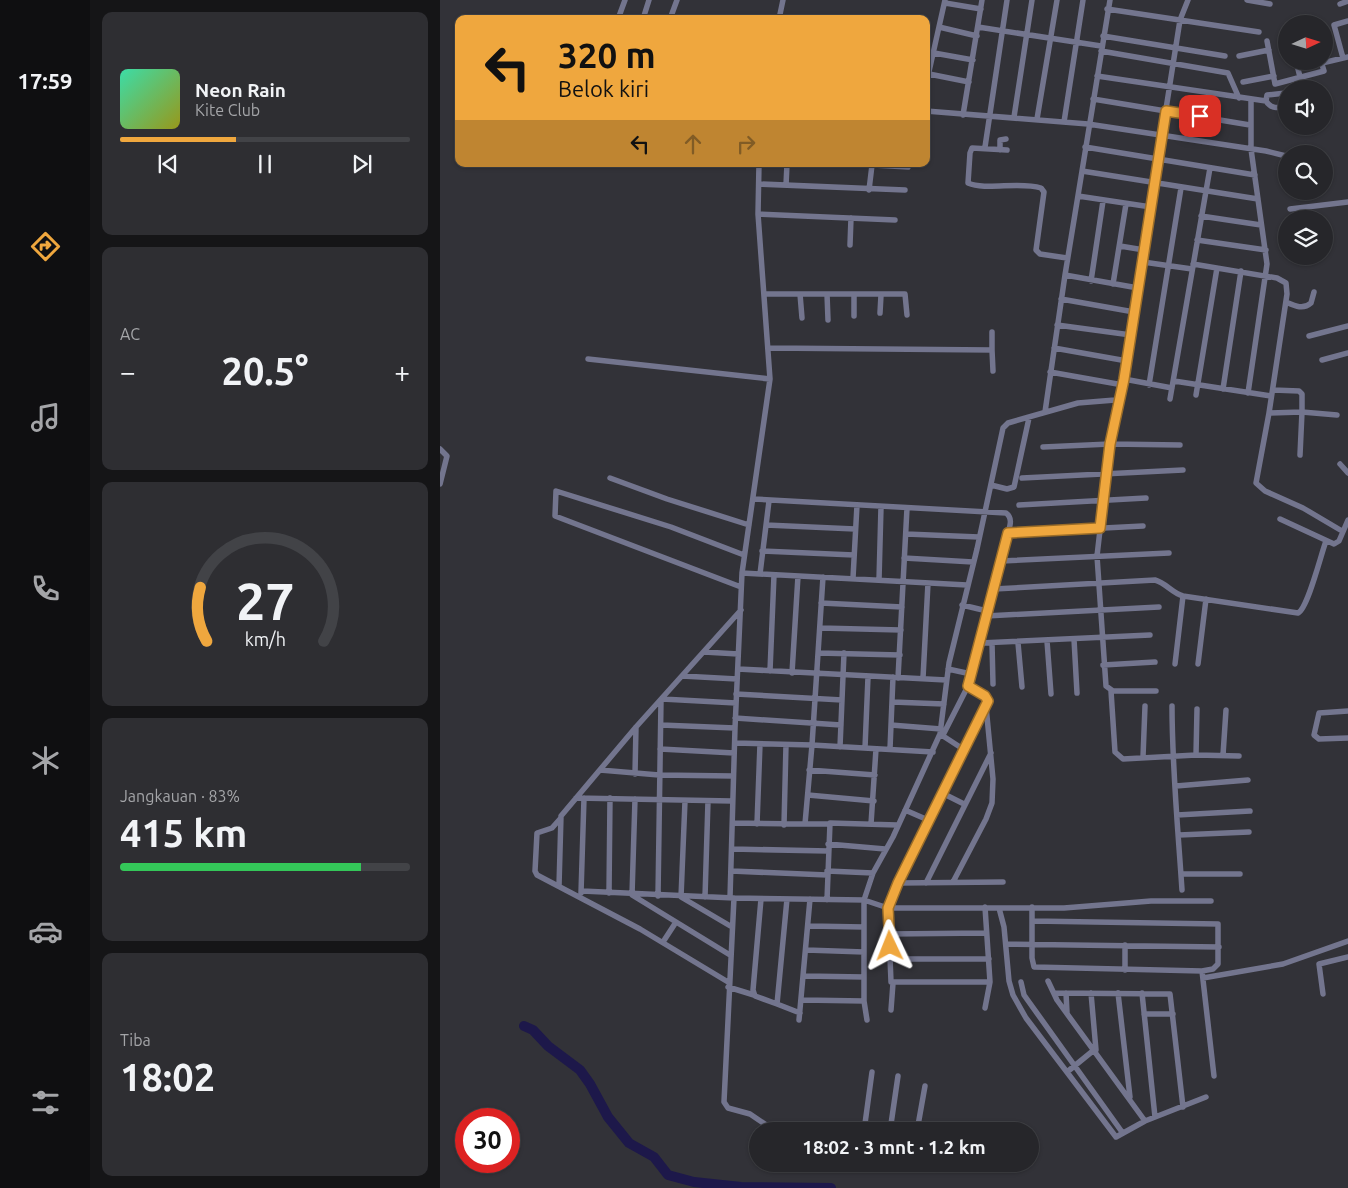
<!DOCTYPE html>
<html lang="id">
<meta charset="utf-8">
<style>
body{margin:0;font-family:Ubuntu,sans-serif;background:#2e2e32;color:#f1f3f6;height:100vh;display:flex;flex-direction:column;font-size:19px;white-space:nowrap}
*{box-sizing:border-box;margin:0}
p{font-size:16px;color:#a4a5a8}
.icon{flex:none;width:28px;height:28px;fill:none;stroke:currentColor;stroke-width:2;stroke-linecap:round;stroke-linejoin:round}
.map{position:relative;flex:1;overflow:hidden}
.sheet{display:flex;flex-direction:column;gap:12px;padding:12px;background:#151517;width:350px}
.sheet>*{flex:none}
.guide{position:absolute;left:15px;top:15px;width:475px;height:152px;border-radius:10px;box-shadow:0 1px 4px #0004,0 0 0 1px #424347;background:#efa73e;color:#111;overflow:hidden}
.needle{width:32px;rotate:86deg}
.buttons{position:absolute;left:838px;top:15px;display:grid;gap:10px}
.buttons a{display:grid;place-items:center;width:55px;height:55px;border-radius:50%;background:#26262a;box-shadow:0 1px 4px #0004,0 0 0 1px #424347;font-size:25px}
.speed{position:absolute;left:15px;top:1108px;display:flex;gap:10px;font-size:25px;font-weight:700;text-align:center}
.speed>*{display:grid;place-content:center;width:65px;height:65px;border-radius:50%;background:#26262a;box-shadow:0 1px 4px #0004,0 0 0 1px #424347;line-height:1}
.speed .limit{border:8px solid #d22;background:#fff;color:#111}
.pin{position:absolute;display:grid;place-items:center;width:42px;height:42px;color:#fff;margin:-21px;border-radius:10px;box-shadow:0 2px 8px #0006}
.me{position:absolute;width:55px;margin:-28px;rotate:358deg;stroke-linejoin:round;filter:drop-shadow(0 0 4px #0008)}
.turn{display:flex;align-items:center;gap:18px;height:105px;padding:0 20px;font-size:22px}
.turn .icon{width:65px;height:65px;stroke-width:2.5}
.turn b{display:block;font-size:35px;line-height:42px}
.lanes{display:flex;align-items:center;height:48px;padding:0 20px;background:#0003;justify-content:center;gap:25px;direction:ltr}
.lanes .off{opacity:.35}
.big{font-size:38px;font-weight:700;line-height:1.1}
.sheet .card{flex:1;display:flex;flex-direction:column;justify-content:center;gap:8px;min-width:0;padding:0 18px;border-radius:10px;background:#2e2e32}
.sheet .dial{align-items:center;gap:0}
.dial svg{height:130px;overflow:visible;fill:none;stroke:#424347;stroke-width:7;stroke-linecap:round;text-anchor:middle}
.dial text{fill:#f1f3f6;stroke:none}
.song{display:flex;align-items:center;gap:15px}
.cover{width:60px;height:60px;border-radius:8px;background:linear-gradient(135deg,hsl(160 70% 55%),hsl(60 70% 35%))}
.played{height:5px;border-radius:2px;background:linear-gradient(90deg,#efa73e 40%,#424347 40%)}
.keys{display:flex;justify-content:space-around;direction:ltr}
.heat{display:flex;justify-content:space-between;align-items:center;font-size:28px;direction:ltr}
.charge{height:8px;border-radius:4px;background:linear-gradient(90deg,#34c759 83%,#424347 0)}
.trip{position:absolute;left:309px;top:1122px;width:290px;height:50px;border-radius:25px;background:#26262a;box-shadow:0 1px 4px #0004,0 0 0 1px #424347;font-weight:700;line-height:50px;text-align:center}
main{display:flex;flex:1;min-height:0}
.dock{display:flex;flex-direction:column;width:90px;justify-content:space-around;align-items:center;background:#0f0f11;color:#a4a5a8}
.dock .icon{width:35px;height:35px}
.dock .active{color:#efa73e}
.dock b{font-size:22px;color:#f1f3f6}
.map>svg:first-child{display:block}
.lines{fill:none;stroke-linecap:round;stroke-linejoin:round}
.river{stroke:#1d184a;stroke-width:10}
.minor{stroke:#73758e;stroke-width:5.5}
.route-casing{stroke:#9b6d28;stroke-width:12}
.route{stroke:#efa73e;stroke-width:9}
</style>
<main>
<nav class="dock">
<b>17:59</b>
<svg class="icon active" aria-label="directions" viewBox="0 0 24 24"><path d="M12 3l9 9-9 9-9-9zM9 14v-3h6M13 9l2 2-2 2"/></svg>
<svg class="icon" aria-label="music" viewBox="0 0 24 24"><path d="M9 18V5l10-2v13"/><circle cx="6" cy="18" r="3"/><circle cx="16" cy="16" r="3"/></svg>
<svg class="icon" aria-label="phone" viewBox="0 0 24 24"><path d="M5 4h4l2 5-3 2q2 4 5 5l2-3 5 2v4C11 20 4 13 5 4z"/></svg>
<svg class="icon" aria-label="climate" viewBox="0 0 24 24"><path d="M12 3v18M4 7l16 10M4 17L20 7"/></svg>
<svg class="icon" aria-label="car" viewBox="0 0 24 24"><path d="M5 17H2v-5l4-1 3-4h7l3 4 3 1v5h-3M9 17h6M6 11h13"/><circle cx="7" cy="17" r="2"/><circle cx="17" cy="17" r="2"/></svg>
<svg class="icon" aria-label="filters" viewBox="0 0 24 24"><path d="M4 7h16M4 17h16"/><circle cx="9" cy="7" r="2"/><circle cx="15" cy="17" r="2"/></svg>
</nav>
<section class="sheet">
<div class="card">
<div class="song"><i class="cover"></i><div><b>Neon Rain</b><p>Kite Club</p></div></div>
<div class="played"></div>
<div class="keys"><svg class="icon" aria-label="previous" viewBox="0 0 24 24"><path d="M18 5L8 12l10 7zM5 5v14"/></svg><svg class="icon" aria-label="pause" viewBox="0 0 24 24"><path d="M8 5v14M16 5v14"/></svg><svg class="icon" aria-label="next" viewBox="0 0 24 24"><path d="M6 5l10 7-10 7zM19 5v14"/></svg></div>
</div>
<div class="card"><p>AC</p>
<div class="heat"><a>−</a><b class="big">20.5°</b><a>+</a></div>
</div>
<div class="card dial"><svg viewBox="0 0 100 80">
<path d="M14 69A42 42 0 1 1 86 69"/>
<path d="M14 69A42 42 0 0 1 10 36" stroke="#efa73e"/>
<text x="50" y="56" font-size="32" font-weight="700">27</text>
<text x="50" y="72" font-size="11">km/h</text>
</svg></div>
<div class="card"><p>Jangkauan · 83%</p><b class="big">415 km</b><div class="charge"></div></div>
<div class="card"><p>Tiba</p><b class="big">18:02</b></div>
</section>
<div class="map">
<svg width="908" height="1188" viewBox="0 0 908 1188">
<rect width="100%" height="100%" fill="#323238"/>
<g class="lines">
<path class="river" d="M84,1026l9,4 15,16 32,24 10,14 18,33 21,26 25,14 14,18 26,7 47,5 90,1"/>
<path class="minor" d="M670,0l-45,275 73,13
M748,0l-8,20 -59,375 -6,5 -37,3 -70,20 -5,5 -26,121 -28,114 -9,71 -47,103 -20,36 -9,27 24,8h176l87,-7h60
M807,0l23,4
M505,3l36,6
M900,4l8,-3
M667,9l152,23
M178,19l7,-19
M203,19l6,-19
M230,19l7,-19
M339,19l4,-19
M499,27l38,9
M538,27l123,19
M663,36l122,20
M827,41l8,43 49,-13 -3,-10
M661,51l127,22 11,25
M494,53l39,7
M799,56l30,-6
M903,58l-9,-33 14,-4
M856,61l4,16
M882,63l26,-6
M489,74l40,8
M657,76l169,25c5,8 12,7 20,6
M803,82l31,-6
M486,85l19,-85
M653,99l157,26
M826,101l1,-6 19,-2
M884,102l3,-1
M486,111l162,13 178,27 20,5
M523,115l19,-115
M574,117l18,-117
M597,119l20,-119
M624,122l19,-122
M545,147l22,-147
M645,147l170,28
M560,150v-10l6,-1
M567,150l-35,-2 -2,5 -2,30c18,8 51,-2 73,5l3,4 -8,58 4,4 27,4
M416,164l52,3
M642,171l176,28
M319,184l146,6
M346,185l1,-21
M429,190l3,-25
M638,196l73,11
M850,209l58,-7
M318,214l137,6
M761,216l60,9
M757,240l69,10
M410,245l1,-27
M680,246l24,4
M703,262l49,7
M753,264l84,14 9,5 1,11 -18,119 33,-1 -2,43
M651,281l12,-80
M673,284l13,-80
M324,294h141l2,21
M360,294l2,24
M387,294l1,26
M621,299l73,13
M846,302c9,4 17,8 25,1l3,-11
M440,313l1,-18
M414,316v-21
M617,325l74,10
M869,336l39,-10
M328,348l224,2 1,21
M614,348l73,13
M552,350v-18
M148,359l182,20
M882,360l26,-7
M610,372l73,13
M684,379l48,9
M734,381l97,15
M709,385l32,-197
M783,389l18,-118
M833,390l26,1 3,3v18l35,3
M808,393l19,-129 -16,-115v-49
M756,395l21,-127
M679,399l-9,45 -13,112 9,130 7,5h43
M730,399l40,-231
M605,412l20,-137
M829,413l-13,70 9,8 38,17 39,23
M603,447l67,-3 70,1
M0,449l7,7 -7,28
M900,464l8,9
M170,478l57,21 82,26
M582,478l161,-8
M551,485l16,4 7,-2 15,-69
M314,499l252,14c7,5 4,13 2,20l-40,153 -25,49
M579,505l127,-7
M840,519l54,25 5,-3 9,-21
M326,525l89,4
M568,533l135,-7
M466,534l73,3
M322,551l92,4
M464,558l69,4
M561,561l168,-8
M302,573l225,12
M320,574l9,-73
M413,578l4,-73
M439,580l2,-73
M301,587l-186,-71 1,-25 115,36 73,28
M554,589l161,-9c11,3 17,13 28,16l115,17c10,-5 23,-59 28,-72
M381,603l81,4
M522,605l25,6
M546,616l173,-9
M380,628l81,2
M634,639l3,54
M607,641l4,53
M540,643l170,-8
M552,643l1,41
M578,643l4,44
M264,652l34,2
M378,653l82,2
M735,664l8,-68
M758,664l8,-65
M663,665l52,-3
M298,669l208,11
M508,669l23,5
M330,671l4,-96
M352,673l6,-97
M242,676l55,3
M458,678l9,-170
M483,678l5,-95
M671,691l4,61 8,7 73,-4 1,-46
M296,694l106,6
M222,699l74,4
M452,702l52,2
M546,706l-79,157 -19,45 3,74h99
M732,706c0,62 6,123 10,184
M908,711l-29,2 -5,22 5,4 29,-1
M295,718l106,7
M221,725l74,3
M451,725l50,4
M500,734l23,15
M295,743l77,2 11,-168
M400,747l4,-94
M425,748l3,-71
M220,749l74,4
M450,749l3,-72
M756,755l43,1
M783,755l3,-45
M703,757l2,-51
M160,770l59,5 74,1
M369,770l66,5
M195,774l1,-47
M736,786l72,-6
M502,793l22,11
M368,795l66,6
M136,798l156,3
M195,799l-3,96 98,60
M245,801l-4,96 51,30
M465,810l23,10
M737,815l73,-4
M120,819l-8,9 -15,5 -2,38 2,4 103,54 88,53
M293,823l72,1 7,-79 121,7
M317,824l3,-80
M366,824h23
M431,824l5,-75
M344,825l2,-80
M739,835l70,-3
M388,844l57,5
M292,849l96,2
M291,871l96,4
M387,871l46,2
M741,874h59
M513,882l33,-63 6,-16 1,-24 -7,-73 2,-7 -20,-13
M458,883l105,-1
M486,883l65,-130
M119,886l2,-70 75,-89 105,-117
M142,891l152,7 -10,204 4,6 22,6 25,17
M141,893l3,-95
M169,893l1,-95
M218,896l3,-196
M265,897l3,-96
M290,898l5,-170 7,-155 28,-194 -12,-165 1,-50
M294,898l130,2v101l3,19
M321,899l-8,91 2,6 22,8 10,-105
M387,900l3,-77 67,2
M592,907v51l2,9 168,4 12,105
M559,908l5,19 5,54 4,14 13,23 90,119 29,-16 61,-24
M592,921l186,3v40l-5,5 -11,2
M369,926l55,1
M449,934l97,-1
M223,942l13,-20
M566,944l213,3
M685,945v25
M366,950l58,2
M450,959h99
M364,976l60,1
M763,978l80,-14 65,-23
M608,981l9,19 88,121
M581,982l3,13 98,137
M288,987l26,8
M614,993l116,1 13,113
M626,993l1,20
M651,993l5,57
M678,993l12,104
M702,993l13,124
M883,994l-4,-30 29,-7
M362,1000l62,1
M337,1004l23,9
M545,1008l5,-26 -5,-75
M451,1010l2,-27
M704,1014h29
M359,1020l11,-121
M627,1072l27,-22
M399,1131v-1
M424,1131l8,-59
M450,1131l8,-55
M477,1131l8,-45"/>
</g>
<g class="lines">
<g class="route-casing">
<path id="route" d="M450,946l-2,-38 10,-25 90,-182 -3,-5 -17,-10 40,-153 92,-5 10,-84 14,-65 42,-268 34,5"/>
</g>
<use href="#route" class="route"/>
</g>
</svg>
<div class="buttons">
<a><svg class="needle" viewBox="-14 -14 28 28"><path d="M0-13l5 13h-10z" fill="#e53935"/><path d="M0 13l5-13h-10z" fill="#a4a5a8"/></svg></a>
<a><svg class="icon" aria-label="sound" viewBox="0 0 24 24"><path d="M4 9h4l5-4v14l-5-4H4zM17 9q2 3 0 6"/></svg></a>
<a><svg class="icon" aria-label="search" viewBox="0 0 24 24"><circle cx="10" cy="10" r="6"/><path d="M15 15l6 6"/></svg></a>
<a><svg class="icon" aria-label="layers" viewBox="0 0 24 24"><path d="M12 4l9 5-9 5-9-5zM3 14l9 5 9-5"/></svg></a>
</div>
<div class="speed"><div class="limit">30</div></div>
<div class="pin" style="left:760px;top:116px;background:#d93025"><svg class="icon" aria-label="arrive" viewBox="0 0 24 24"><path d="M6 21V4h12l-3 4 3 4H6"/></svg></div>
<svg class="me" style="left:450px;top:946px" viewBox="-20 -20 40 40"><path d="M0-17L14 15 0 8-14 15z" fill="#efa73e" stroke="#fff" stroke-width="4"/></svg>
<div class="trip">18:02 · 3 mnt · 1.2 km</div>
<div class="guide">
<div class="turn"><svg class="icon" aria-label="left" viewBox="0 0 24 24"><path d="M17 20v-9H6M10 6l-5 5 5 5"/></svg><div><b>320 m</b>Belok kiri</div></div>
<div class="lanes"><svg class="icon" aria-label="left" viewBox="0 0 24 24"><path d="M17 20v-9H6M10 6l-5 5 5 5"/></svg><svg class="icon off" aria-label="ahead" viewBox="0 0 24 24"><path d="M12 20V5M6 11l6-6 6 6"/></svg><svg class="icon off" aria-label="right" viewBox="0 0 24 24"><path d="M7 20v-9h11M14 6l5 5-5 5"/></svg></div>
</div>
</div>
</main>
